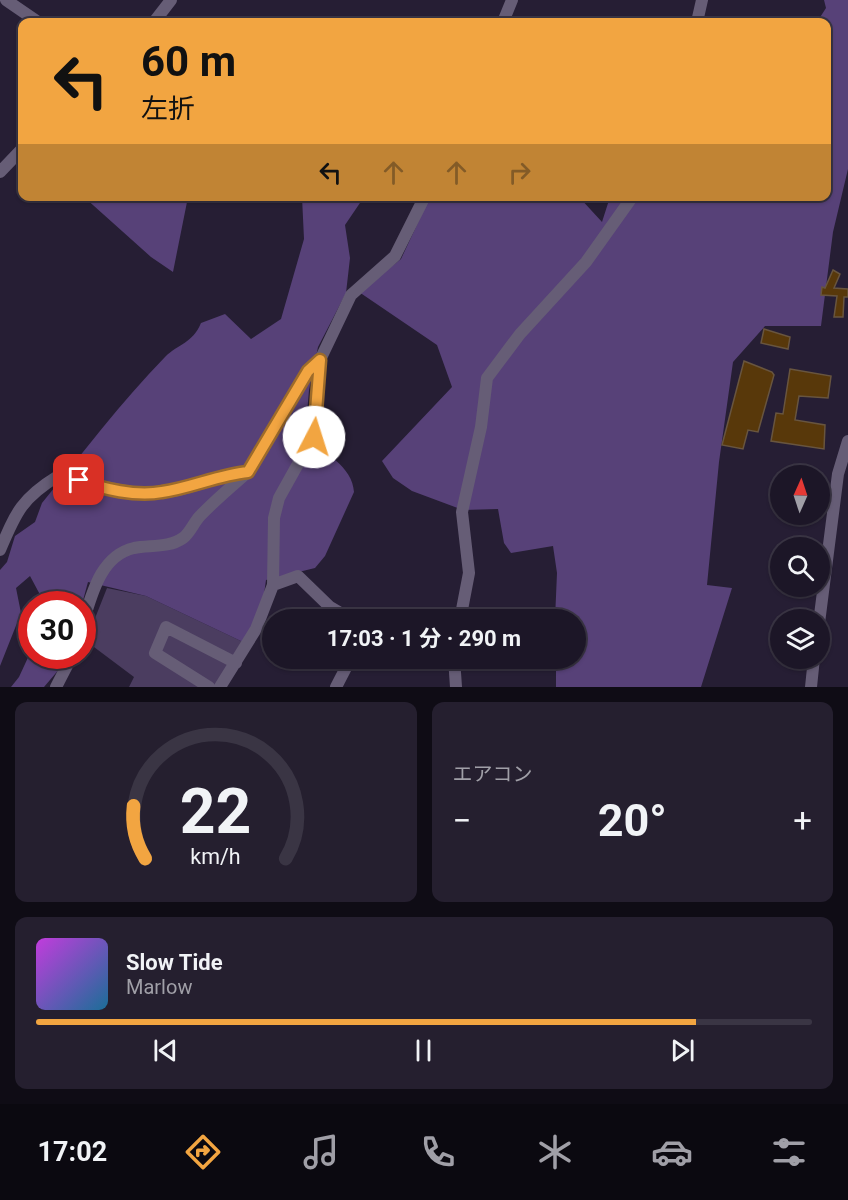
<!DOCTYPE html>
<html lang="ja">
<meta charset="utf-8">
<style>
body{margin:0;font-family:Roboto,"Noto Sans JP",sans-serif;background:#251f2f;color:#f1f3f6;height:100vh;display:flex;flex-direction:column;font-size:22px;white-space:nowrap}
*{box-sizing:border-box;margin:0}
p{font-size:20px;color:#a09fa7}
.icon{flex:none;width:33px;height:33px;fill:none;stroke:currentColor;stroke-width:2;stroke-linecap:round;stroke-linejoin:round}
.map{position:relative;height:687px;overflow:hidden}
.side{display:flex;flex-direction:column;gap:15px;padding:15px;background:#0f0c15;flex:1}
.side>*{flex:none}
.banner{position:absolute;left:18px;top:18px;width:813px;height:183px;border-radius:12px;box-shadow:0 2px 4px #0004,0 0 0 2px #3a3544;background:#f2a541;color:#111;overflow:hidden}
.needle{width:39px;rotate:3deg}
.fabs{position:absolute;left:770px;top:465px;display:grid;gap:12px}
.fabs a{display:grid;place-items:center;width:60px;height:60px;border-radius:50%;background:#1c1627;box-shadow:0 2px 4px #0004,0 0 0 2px #3a3544;font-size:30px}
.speed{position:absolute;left:18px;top:591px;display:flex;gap:12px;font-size:30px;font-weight:700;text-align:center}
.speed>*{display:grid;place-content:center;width:78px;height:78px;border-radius:50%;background:#1c1627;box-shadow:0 2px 4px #0004,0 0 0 2px #3a3544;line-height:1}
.speed .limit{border:9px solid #d22;background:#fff;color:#111}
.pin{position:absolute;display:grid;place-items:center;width:51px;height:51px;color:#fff;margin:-26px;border-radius:12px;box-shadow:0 3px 9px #0006}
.me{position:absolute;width:66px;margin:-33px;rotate:5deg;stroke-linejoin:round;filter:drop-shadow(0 0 4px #0008)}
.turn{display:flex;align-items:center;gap:21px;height:126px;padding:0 24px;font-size:27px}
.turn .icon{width:78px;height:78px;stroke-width:2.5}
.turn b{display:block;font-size:42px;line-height:51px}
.lanes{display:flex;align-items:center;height:57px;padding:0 24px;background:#0003;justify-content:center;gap:30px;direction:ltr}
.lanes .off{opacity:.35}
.big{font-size:45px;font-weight:700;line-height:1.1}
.side .widget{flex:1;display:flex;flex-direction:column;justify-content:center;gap:9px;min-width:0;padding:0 21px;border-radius:12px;background:#251f2f}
.side .dial{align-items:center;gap:0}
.dial svg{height:156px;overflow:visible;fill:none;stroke:#3a3544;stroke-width:7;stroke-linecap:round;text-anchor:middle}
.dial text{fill:#f1f3f6;stroke:none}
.song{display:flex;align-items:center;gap:18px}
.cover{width:72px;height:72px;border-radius:9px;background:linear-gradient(135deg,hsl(290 70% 55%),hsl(200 70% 35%))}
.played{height:6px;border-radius:3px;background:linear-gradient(90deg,#f2a541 85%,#3a3544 85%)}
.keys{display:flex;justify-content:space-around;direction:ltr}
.heat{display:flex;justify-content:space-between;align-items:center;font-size:33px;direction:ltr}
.side .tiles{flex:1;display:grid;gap:15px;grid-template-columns:1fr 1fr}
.widget:last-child{grid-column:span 2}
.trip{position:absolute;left:262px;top:609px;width:324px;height:60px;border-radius:30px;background:#1c1627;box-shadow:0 2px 4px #0004,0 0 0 2px #3a3544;font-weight:700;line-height:60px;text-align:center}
.tabs{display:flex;height:96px;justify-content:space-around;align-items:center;background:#0b0910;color:#a09fa7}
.tabs .icon{width:42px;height:42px}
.tabs .current{color:#f2a541}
.tabs b{font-size:27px;color:#f1f3f6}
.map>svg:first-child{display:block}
.green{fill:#4b3d60}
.forest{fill:#574178}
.building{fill:#58380a;stroke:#68553f;stroke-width:1.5}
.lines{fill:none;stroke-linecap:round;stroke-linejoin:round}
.minor{stroke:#665d76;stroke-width:12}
.route-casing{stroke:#9d6b2a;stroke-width:15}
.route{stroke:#f2a541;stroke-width:10}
</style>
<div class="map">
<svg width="848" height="687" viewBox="0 0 848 687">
<rect width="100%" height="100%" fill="#261e34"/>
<path class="green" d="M107,588l39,8 97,46 -24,45h-90l5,-10 -48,-36z"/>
<path class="forest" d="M824,0h24v169l-15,63 -12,94h-56l-32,36 -14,100 -12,123 25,3 -31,99h-145v-28l20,-1v-38l-21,-1 2,-46 -4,-27 -42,7 -7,-10 -6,-34 -35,1 -51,-19 -19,-13 -11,-17 70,-74 -15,-42 -78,-53 42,-33 29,-62h149l23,25 8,-25 216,-1v-174h-9l9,-14z
M84,197h104l-15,75 -22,-15z
M302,197h62l-19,28 5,33 -4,35 -28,54 -9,43 -4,47c18,14 48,30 49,55l-29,64 -10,12 -49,12 -4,28 -19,34 -97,-46 -58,-14 -6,22h-37l-15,-28 -14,12 5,25 -21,53v-96l7,-8 8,-26 20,-14 7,-19c40,-49 79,-101 123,-146 14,-14 27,-13 36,-34l24,-9 26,25 30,-20 23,-80z
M31,651l1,5h33l-4,11 -17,20h-33l8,-10z"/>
<path class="building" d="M833,270l7,4 -6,14 14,1v8h-4l-1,20h-9l3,-21 -16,-1 1,-8 3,1z
M764,329l26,8 -2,12 -27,-6z
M744,361l28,11 2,3 -16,57 -10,-2 -5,19 -21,-4z
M790,369l41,7 -3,22 -29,-2 -4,24 30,5 -1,24 -53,-8 5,-28 7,1z"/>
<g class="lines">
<path class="minor" d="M6,0l32,22
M154,22l17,-22
M503,22l9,-22
M697,22l5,-22
M0,172l22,-23
M0,550c16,-38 22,-52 58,-74 34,7 65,18 100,17 28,-1 60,-18 90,-21l60,-101 12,-11 31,-65 44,-39 30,-60
M273,585l25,-9 32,31 22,13
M460,620l9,-47 -7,-61 19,-85 6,-49 33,-44 66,-72 47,-66
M819,623l19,-149 10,-33
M82,626c9,-28 17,-70 52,-78 16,-3 35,0 49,-10 7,-5 11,-16 17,-22 15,-16 32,-30 48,-44
M454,658l2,29
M56,687l16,-31
M209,687l-54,-34 11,-26 70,36
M220,687l36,-58 17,-44 1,-67 5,-20 34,-61 7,-77
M336,687l15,-29
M811,687l3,-29"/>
</g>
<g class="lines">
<g class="route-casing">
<path id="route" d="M79,480c24,9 57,17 83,12 29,-4 56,-17 86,-20l60,-101 12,-11 -6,77"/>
</g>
<use href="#route" class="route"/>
</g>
</svg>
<div class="fabs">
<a><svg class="needle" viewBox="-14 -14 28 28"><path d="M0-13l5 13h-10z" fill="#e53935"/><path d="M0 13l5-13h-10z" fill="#a09fa7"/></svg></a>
<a><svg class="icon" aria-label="search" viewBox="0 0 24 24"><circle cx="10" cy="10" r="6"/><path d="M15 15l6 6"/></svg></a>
<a><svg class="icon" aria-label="layers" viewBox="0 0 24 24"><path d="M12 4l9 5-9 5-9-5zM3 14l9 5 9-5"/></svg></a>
</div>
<div class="speed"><div class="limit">30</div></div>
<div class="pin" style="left:79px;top:480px;background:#d93025"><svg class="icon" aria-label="arrive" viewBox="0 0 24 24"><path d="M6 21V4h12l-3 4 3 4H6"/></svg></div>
<svg class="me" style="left:314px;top:437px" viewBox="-20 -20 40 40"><circle r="19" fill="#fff"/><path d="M0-13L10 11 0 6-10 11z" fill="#f2a541"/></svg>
<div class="trip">17:03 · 1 分 · 290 m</div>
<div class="banner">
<div class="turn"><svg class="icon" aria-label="left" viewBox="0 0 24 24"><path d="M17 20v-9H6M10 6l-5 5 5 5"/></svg><div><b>60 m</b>左折</div></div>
<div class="lanes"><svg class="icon" aria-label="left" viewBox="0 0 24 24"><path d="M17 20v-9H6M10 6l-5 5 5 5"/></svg><svg class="icon off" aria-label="ahead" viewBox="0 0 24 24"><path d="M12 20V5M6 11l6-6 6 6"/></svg><svg class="icon off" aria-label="ahead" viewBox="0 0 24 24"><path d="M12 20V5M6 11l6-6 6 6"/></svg><svg class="icon off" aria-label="right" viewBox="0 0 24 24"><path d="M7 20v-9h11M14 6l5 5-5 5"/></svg></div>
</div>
</div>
<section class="side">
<div class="tiles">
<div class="widget dial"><svg viewBox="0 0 100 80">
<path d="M14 69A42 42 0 1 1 86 69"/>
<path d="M14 69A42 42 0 0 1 8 42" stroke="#f2a541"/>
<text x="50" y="56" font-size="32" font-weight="700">22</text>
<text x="50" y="72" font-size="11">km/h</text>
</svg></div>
<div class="widget"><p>エアコン</p>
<div class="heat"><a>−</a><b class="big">20°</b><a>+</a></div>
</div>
<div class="widget">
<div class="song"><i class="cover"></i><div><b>Slow Tide</b><p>Marlow</p></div></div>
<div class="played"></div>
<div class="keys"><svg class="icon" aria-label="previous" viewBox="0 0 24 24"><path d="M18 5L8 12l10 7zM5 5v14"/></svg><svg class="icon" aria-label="pause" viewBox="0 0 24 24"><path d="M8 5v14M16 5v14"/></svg><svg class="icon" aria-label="next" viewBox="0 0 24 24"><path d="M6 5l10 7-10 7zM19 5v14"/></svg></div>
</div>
</div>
</section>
<nav class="tabs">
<b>17:02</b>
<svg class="icon current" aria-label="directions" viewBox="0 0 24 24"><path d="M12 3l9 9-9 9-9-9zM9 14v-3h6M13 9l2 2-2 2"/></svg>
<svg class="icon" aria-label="music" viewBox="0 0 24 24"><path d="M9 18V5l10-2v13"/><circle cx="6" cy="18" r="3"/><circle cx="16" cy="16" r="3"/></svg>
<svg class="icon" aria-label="phone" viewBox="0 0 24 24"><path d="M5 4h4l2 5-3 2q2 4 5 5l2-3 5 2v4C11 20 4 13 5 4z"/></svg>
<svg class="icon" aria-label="climate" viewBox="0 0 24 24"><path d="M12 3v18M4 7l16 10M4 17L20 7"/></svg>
<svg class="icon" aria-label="car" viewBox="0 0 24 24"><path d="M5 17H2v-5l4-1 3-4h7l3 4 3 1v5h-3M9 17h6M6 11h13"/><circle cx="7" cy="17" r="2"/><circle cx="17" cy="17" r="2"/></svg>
<svg class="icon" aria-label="filters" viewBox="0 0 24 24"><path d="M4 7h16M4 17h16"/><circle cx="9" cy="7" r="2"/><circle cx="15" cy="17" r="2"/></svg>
</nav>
